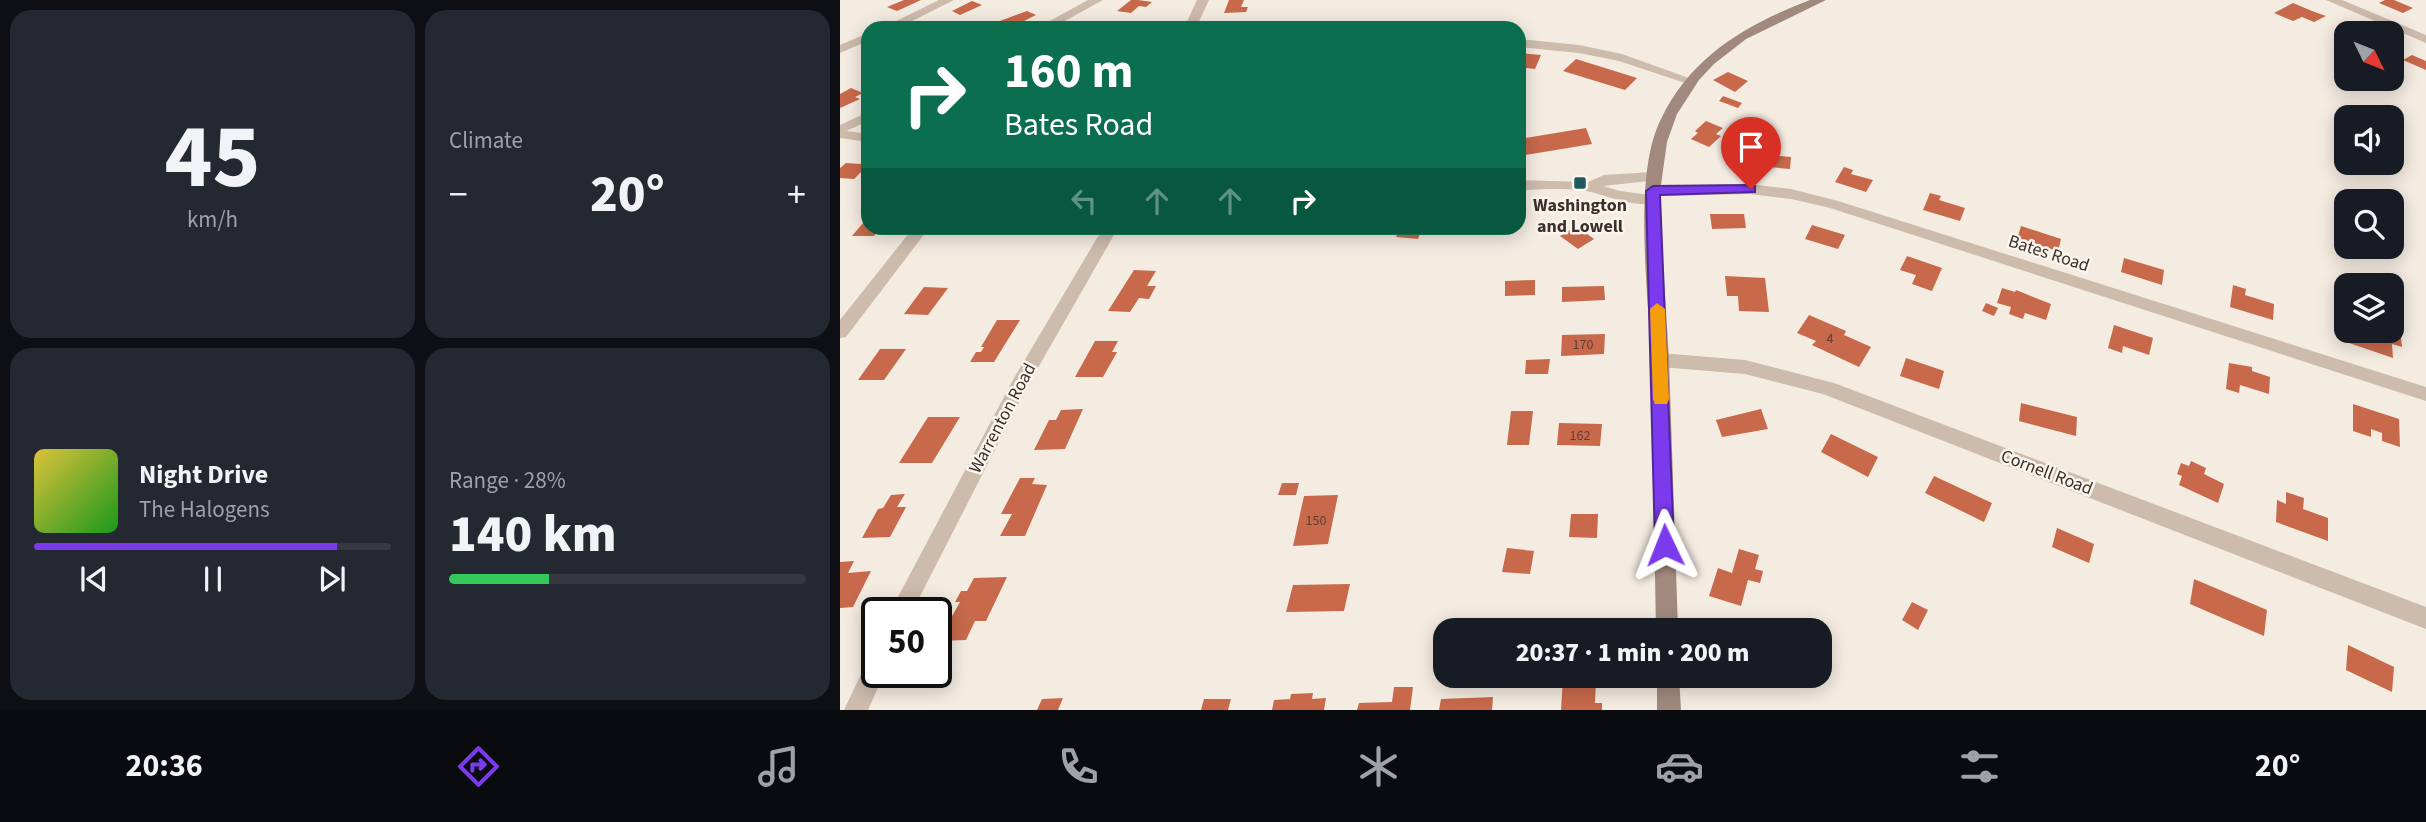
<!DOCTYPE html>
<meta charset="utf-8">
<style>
body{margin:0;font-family:"Source Sans 3",sans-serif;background:#242831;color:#f1f3f6;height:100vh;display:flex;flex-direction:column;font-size:26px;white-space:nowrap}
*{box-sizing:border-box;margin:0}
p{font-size:23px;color:#9ea1a6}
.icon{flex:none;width:38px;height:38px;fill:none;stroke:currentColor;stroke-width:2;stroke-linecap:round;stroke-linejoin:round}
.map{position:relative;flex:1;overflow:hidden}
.panel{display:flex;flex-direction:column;gap:10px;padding:10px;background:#0d0f14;width:840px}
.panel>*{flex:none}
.guide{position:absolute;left:21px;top:21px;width:665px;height:214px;border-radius:21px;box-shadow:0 4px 18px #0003;background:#0b6e4f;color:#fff;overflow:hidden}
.needle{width:46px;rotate:133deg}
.buttons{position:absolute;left:1494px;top:21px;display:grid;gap:14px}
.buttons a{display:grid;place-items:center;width:70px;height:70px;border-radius:14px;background:#171b24;box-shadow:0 4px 18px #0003;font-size:35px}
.speed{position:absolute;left:21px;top:597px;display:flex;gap:14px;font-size:35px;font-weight:700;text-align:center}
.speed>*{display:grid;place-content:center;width:91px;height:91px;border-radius:50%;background:#171b24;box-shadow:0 4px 18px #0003;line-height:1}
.speed .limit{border:4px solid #111;border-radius:10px;background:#fff;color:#111}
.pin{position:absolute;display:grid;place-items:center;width:60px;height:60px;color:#fff;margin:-72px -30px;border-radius:50% 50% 50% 0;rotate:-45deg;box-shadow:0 0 7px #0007}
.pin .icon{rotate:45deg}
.me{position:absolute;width:77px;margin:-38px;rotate:358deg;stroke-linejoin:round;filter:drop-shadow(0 0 5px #0008)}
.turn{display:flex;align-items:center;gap:24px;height:147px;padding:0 28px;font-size:32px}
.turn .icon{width:91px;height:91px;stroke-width:2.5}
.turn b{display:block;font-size:49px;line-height:60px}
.lanes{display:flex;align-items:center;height:66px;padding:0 28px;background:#0003;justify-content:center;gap:35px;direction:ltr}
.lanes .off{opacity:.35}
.big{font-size:52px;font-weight:800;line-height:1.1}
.panel .tile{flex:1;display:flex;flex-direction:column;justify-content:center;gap:10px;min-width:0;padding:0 24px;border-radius:21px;background:#242831}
.panel .dial{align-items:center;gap:0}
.dial b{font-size:91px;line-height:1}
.song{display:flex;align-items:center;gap:21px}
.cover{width:84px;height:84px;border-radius:10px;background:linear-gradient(135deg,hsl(50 70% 55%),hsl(120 70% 35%))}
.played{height:7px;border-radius:4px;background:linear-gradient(90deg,#7c3aed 85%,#363941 85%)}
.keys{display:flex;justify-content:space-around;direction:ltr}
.heat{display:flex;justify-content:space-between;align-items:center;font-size:38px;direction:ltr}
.charge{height:10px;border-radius:5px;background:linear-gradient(90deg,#34c759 28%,#363941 0)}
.panel .tiles{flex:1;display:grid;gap:10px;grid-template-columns:repeat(2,1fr)}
.trip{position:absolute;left:593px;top:618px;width:399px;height:70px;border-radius:21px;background:#171b24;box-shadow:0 4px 18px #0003;font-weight:800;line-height:70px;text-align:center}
.tabs{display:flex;height:112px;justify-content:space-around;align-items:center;background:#090b0e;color:#9ea1a6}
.tabs .icon{width:49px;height:49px}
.tabs .current{color:#7c3aed}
.tabs b{font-size:32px;color:#f1f3f6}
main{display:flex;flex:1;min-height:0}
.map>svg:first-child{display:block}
.building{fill:#c8694b}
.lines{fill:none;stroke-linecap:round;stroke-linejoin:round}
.minor{fill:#cdbbac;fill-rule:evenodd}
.tertiary{fill:#cdbbac;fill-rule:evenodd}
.secondary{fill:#a18a7d;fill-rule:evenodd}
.route{fill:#7c3aed;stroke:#51269a;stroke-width:2}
.slow{fill:#f59e0b}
.poi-dot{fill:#1f5a5e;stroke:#fbf5ee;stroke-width:2.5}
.labels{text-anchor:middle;stroke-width:5;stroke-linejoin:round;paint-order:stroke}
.number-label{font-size:14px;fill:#5e3e33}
.poi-label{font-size:18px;font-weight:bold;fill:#3b302b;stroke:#fbf5ee}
.street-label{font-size:18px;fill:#3b302b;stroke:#fbf5ee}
</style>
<main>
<section class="panel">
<div class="tiles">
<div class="tile dial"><b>45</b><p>km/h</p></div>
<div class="tile"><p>Climate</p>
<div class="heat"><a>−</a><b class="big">20°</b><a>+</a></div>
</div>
<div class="tile">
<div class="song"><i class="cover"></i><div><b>Night Drive</b><p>The Halogens</p></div></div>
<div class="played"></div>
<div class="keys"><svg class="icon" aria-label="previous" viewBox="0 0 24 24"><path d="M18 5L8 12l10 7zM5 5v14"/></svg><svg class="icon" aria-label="pause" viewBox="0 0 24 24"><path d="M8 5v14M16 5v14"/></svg><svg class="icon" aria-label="next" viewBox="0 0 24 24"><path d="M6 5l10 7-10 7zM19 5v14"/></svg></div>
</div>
<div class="tile"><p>Range · 28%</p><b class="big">140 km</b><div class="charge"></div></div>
</div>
</section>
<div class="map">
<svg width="1586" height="710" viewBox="0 0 1586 710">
<rect width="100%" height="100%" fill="#f4ebe1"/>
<path class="building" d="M64,0h17l-24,11 -10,-4z
M291,0h7l14,2 -6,5 -7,-1 -8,7 -14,-2z
M389,0h15l-3,7h7l-2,5 -22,1z
M1545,0h9l19,8 -10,5 -24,-10z
M132,1l10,4 -22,10 -8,-4z
M1453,3l19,8 14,5 -12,6 -12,-5 -9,4 -19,-8z
M187,11l9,4 -26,13 -13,-6z
M679,53l22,2 -6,14 -16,-2z
M1572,55l14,6v9l-23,-10z
M736,59l61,19 -12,12 -62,-19z
M888,72l20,9 -13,11 -22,-12z
M11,88l12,5 -8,4 5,2 -20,9v-14z
M883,96l19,7 -4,5 -19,-7z
M866,121l17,7 -7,6 5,2 -12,11 -18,-8 7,-6 -3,-2z
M746,128l6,16 -73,12v-17z
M920,149l10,1 -1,5 22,2 -1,12 -32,-3z
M28,157v8l-14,14 -14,-1v-10l6,-5 14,1z
M1004,167l9,3 -2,4 22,6 -7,12 -31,-10z
M1090,193l11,3 -2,4 26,8 -5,13 -37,-11z
M870,214h34l2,14 -34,1z
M28,217v11h13l-7,8h-22z
M972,225l33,10 -7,14 -33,-10z
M736,226l18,13 -16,10 -18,-13z
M1181,226l40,13 -3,12 -41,-12z
M560,228h22l-4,11 -22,-2z
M1067,256l35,12 -10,23 -20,-7 4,-9 -16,-5z
M1284,258l40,12 -2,15 -41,-13z
M294,270l22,1 -9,15h9l-7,13 -10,-1 -9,14 -22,-1z
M885,276l40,2 4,34 -30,-1 -1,-15h-11z
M695,280v15l-30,1v-15z
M1393,285l13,4 -1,6 29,9 -1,16 -43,-13z
M764,286l1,14 -43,2v-15z
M84,287l24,1 -20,27 -24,-1z
M1162,288l13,4 1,-2 35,14 -5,16 -21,-7 -2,6 -14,-5 2,-7 -14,-4z
M1146,303l12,5 -4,8 -12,-5z
M969,315l37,16 -2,4 27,12 -12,20 -47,-22 4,-4 -19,-8z
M157,320h23l-26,42h-24l6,-10h5l3,-5h-3z
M1499,323l8,2v6l30,3 -1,-3h4l21,6 1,10 -10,-3 1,14 -44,-15v-7l-10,-3z
M1274,325l39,13 -4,17 -26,-9 -1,7 -14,-5z
M765,334l-1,20 -43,2 1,-21z
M255,341h23l-6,11h5l-14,25h-28z
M40,349h26l-22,31h-26z
M1066,358l38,13 -5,18 -39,-13z
M710,359l-2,15h-23l1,-14z
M1389,363l23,4v4l18,6 -1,17 -29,-9 -1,8 -13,-4z
M1181,403l56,14 -1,19 -57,-15z
M1513,404l46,15 1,28 -18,-6v-8l-11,-4v8l-18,-6z
M243,409l-18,40 -31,1 15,-30h7l5,-10z
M921,409l7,20 -46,8 -6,-17z
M671,411h22l-4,34h-22z
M88,417h32l-28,46h-33z
M719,423l43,1 -2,22 -43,-1z
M991,434l47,23 -10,20 -47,-25z
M1351,461l15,7 -2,6 20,10 -6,19 -39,-18 3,-9 -5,-2 4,-11 8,3z
M1094,476l58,27 -8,19 -59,-29z
M180,478h15l-3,6 15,1 -22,51h-25l12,-22h-11z
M442,483h17l-3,12h-18z
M1446,492l18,6 -1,11 25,9v23l-52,-19 1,-22 9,4z
M65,494l-8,13h9l-16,30 -28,1 16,-29 5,-1 8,-13z
M498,495l-10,49 -35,2 11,-50z
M731,514h27l-1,24 -28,-1z
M1217,528l37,16 -5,19 -37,-16z
M667,548l27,3 -4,23 -28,-2z
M899,549l20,6 -4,14 8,2 -3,12 -12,-3 -7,26 -32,-10 9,-28 14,5z
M14,561l-6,12 23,-2 -18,36 -13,1v-46z
M167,577l-21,44h-11l-9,19 -28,1 22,-39h-5l6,-11h6l7,-13z
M1354,579l73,31 -3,26 -74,-32z
M510,584l-6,27 -58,1 7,-27z
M1072,602l16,8 -10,20 -16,-10z
M869,622l25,4 -1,4h-26z
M1508,645l46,22 -2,25 -46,-22z
M723,678l33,1 -1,24h7v7h-41z
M554,687h19l-3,23h-53l2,-7 33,-1z
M473,693l-1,6 14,-1 -2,12h-52l2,-10 16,-1 1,-5z
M653,697l-1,13h-53l2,-11z
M223,698l-5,12h-21l5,-11z
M364,699h27l-3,11h-27z"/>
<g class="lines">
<path class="minor" d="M99,0h15l-56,28h-16z
M248,0h15l-51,28h-15z
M357,0h12l-13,28h-12z
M1486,0h16l84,35v8z
M28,33v8l-28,12v-8z
M679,39l60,6 43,9 75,27 -6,4 -72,-24 -40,-8 -60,-6z
M28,112v9l-28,13v-9z
M910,184l41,5 47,12 588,186v14l-596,-193 -39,-9 -41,-5 -97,2 -7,-5 7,-5z
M73,228h16l-83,109 -6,1v-18z
M263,228h15l-91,159 -115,225h-22l124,-234z
M820,353l85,7 89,23 592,224v22l-603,-235 -78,-20 -85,-7 -6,-2 -3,-5 3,-5z
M37,654v18h8l-17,38h-24l25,-53z"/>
<path class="tertiary" d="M0,130l28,4v8l-28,-4z
M813,172l7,5 -2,3 -55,6 17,5 37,5 2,3c-12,13 -52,-3 -68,-7 -22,-5 -49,-2 -72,-2v-10l69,2 16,-7z"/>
<path class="secondary" d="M970,0h16l-80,39 -32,25 -15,16 -22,34 -10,28 -8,57 10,161 9,270h-22c-2,-90 -2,-180 -5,-270 -2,-65 -19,-184 10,-241 30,-63 86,-95 149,-119z
M817,676h22l2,34h-24z"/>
</g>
<path class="route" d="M911,185l4,1v6l-95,3 14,350 -3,7 -6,2 -7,-2 -3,-7 -9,-354 7,-5z"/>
<path class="slow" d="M817,303l8,6 4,90 -2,5h-12l-2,-5 -3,-90z"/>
<rect class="poi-dot" x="733" y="176" width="14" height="14" rx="3.5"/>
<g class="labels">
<g class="number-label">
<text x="990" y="343">4</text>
<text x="743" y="349">170</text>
<text x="740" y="440">162</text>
<text x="476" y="525">150</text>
</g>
<g class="poi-label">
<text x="740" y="211">Washington<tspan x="740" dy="21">and Lowell</tspan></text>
</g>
<g class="street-label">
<text transform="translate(1209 253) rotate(18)" y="6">Bates Road</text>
<text transform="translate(162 418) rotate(-62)" y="6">Warrenton Road</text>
<text transform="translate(1207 472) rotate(21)" y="6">Cornell Road</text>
</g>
</g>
</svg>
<div class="buttons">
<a><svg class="needle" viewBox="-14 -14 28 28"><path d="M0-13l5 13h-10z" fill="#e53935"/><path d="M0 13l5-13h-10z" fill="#9ea1a6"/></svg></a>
<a><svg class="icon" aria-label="sound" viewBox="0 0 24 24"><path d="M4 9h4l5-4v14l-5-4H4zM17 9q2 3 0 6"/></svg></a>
<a><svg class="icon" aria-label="search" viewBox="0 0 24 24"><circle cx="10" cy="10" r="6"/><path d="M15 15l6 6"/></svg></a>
<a><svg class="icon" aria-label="layers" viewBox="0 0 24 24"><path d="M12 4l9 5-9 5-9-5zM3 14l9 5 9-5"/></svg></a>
</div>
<div class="speed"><div class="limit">50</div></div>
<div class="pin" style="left:911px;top:189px;background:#d93025"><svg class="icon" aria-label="arrive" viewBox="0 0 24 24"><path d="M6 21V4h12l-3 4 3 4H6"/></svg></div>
<svg class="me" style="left:825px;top:545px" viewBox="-20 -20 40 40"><path d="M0-17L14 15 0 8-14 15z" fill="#7c3aed" stroke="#fff" stroke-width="4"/></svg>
<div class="trip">20:37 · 1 min · 200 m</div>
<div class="guide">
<div class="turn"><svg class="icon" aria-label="right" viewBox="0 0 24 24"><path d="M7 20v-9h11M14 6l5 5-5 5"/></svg><div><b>160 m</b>Bates Road</div></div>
<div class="lanes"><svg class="icon off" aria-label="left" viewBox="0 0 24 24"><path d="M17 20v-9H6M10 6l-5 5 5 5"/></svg><svg class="icon off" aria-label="ahead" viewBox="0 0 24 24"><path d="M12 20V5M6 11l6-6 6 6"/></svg><svg class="icon off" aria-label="ahead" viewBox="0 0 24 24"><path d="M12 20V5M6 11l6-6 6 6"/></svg><svg class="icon" aria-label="right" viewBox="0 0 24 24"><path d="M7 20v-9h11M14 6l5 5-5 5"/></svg></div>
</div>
</div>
</main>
<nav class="tabs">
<b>20:36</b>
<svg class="icon current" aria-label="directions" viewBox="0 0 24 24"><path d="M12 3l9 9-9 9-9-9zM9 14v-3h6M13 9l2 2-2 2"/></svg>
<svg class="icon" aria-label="music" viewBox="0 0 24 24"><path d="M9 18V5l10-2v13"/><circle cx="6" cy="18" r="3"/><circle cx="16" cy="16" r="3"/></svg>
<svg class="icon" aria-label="phone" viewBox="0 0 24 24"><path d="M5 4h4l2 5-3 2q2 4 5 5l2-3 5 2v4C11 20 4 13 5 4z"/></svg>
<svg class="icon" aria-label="climate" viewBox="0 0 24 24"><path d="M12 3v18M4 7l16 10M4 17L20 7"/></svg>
<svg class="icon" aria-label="car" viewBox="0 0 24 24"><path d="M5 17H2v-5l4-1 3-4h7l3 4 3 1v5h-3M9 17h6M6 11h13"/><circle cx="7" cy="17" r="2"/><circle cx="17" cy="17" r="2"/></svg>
<svg class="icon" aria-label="filters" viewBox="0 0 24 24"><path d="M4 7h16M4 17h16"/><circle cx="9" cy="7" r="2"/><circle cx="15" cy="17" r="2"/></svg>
<b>20°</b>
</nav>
